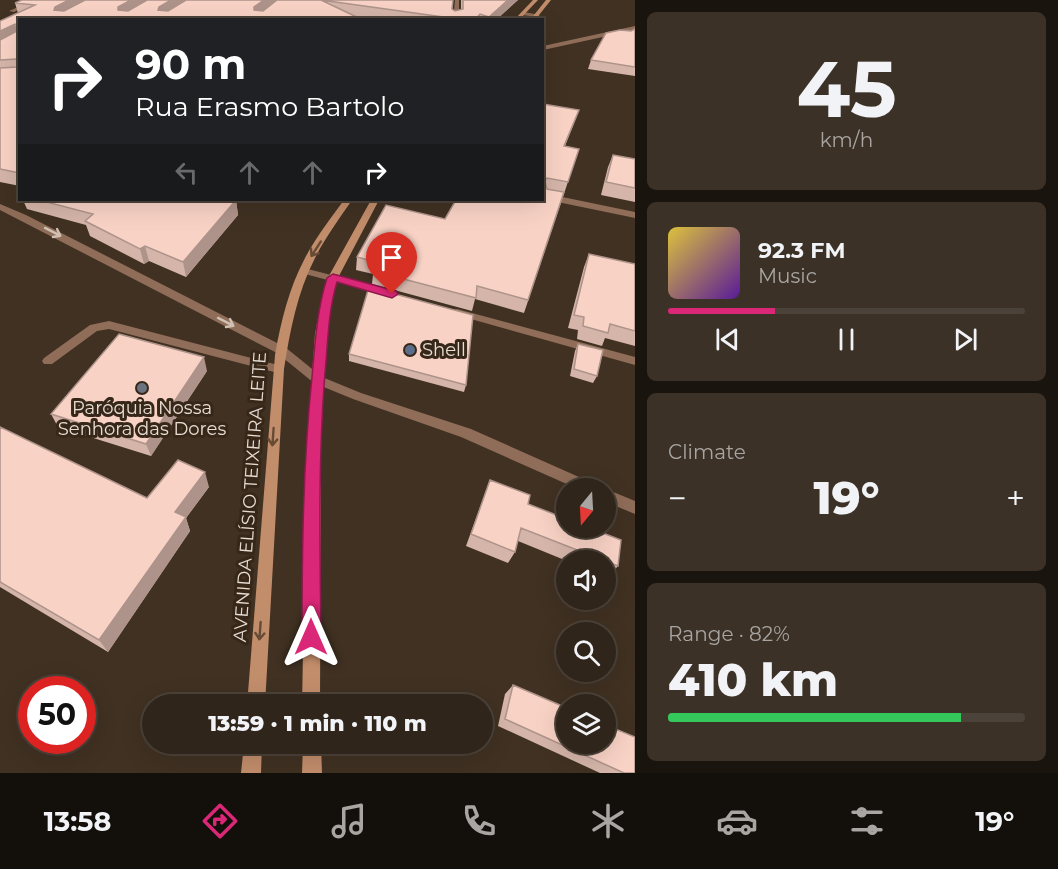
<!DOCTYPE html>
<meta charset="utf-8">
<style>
body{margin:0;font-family:Montserrat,sans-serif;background:#3c3127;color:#f1f3f6;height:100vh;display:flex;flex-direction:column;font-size:22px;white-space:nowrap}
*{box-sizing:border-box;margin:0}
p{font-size:20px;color:#a8a5a2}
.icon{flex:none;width:33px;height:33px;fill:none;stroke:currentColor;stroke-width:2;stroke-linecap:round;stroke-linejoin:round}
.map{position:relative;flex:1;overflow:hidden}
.sheet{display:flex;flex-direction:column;gap:12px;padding:12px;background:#1a140e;width:423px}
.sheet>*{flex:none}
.guide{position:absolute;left:18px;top:18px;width:526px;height:183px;border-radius:0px;box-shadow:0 6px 24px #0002,0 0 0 2px #4b4239;background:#202124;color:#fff;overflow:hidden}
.needle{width:39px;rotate:198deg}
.fabs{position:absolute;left:556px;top:478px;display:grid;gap:12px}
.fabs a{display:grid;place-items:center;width:60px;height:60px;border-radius:50%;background:#30251a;box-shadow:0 6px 24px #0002,0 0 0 2px #4b4239;font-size:30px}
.speed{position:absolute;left:18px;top:676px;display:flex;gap:12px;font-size:30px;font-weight:700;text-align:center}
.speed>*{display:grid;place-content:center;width:78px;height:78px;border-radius:50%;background:#30251a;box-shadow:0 6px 24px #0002,0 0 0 2px #4b4239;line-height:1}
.speed .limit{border:9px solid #d22;background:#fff;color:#111}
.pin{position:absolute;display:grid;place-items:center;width:51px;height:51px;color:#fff;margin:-62px -26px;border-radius:50% 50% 50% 0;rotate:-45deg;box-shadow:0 0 6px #0007}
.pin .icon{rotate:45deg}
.me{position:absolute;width:66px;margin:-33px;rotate:0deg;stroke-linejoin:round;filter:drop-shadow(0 0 4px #0008)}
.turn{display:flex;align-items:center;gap:21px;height:126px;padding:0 18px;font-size:27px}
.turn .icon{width:78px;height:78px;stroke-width:2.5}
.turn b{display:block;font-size:42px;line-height:51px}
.lanes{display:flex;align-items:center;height:57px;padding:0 18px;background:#0003;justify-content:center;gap:30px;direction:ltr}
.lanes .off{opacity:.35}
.big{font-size:45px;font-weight:800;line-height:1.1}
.sheet .tile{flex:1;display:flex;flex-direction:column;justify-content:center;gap:9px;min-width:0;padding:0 21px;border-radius:9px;background:#3c3127}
.sheet .dial{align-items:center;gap:0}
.dial b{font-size:78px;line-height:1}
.song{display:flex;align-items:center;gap:18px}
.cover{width:72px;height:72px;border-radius:9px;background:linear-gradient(135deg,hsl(50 70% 55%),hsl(270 70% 35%))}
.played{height:6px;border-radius:3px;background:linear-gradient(90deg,#db2777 30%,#4b4239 30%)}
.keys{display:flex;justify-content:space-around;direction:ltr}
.heat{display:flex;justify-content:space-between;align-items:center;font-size:33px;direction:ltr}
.charge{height:9px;border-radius:4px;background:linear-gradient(90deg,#34c759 82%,#4b4239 0)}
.trip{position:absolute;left:142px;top:694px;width:351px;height:60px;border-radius:30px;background:#30251a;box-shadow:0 6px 24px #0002,0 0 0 2px #4b4239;font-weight:800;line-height:60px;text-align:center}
.tabs{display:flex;height:96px;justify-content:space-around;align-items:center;background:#130f0a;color:#a8a5a2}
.tabs .icon{width:42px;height:42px}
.tabs .on{color:#db2777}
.tabs b{font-size:27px;color:#f1f3f6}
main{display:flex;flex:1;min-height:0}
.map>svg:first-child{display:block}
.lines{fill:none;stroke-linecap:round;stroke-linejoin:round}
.lane{fill:#8f6d58;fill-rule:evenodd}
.street{fill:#8f6d58;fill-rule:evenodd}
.secondary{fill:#c28d6b;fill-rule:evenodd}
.wall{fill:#d5b5a9}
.shaded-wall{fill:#ae938a}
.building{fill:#f8d2c5;stroke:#ae938a;stroke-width:1.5}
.oneway{stroke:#d1c1b4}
.oneway2{stroke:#674b35}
.route{fill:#db2777;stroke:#8e194d;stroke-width:1.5}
.service-dot{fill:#5c6f8a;stroke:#362718;stroke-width:2}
.worship-dot{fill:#6b7280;stroke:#362718;stroke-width:2}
.labels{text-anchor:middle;stroke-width:6;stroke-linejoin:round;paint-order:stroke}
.poi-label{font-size:18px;fill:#e7ddd3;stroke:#362718;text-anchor:start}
.street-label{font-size:18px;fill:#e7ddd3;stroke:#362718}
</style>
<main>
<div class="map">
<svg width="635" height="773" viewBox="0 0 635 773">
<rect width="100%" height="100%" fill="#403122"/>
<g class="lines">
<path class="lane" d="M524,12l16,3 -3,2 -15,-2z
M543,193l92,19v6l-92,-19z
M109,321l169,44 6,4 -6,4 -169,-44 -12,2 -45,33h-8l-2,-3 2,-3 46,-33z"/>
<path class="street" d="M34,0h6l-26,12 -5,-1z
M455,0h4v20h-6z
M635,26v4l-92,20v-4z
M0,204l26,11 259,132 37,30 39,16 110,36 126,56 2,4h-21l-117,-52 -108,-38 -39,-16 -37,-30 -277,-143z
M304,268l85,22 1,2 -5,3 -84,-22 -2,-2z
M457,309l178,48v8l-182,-51 -1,-2 1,-2z
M606,489l29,12v13l-29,-12z"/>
<path class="secondary" d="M533,0h5l-19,20h-5z
M546,0h5l-16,20h-5z
M344,200h8c-13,19 -27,38 -37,58 -18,35 -25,73 -31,111l-19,336h-18l28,-350c6,-34 14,-67 30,-97 11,-21 26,-40 39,-58z
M371,200h8l-39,74 -9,27 -5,33 -5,107 -1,264h-18l5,-264 8,-107 6,-33 9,-27z
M244,744h18l-1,29h-20z
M303,744h18l1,29h-20z"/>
</g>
<path class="wall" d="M453,0l-1,9 3,2 6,-1v-10h57l-22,20h-114l-28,-4 -334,4v166l-20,-4v-161l18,-8 -3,-10z
M635,29v47l-47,-7 3,-9 40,-29z
M543,104l36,6 -14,36 14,3 -55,164 -49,-14 -3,12 -100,-27 1,-10 -17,-4 1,-13 88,-38 98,-19z
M613,155l22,4v43l-34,-7 7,-28z
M23,200h213l2,15 -52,62 -37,-16 -5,3 -54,-28 -4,-11 -59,-16z
M589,254l46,10v82l-30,-8 -3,8 -25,-7 1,-9 -10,-2 16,-61z
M578,344l19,32 -4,7 -23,-7 5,-25z
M349,354l117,31 -2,7 -115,-31z
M207,371l-56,85 -93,-29 -7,-13z
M0,427l147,71 62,-11 -23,31 4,13 -82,121 -108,-65z
M490,480l128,86 -10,11h-2v-16h-39l-49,-20 -3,11 -7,11 -42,-17z
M513,685l122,88h-35l-102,-47 7,-32z"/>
<path class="shaded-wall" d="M69,0h23l-34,18 -4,-8 1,-3z
M131,0h21l-31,18 -3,-8v-3z
M171,0h20l-30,18 -3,-8 1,-3z
M264,0h14l-23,20 -1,-13z
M508,0h10l-22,20h-7v-3z
M15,24l4,11 -19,9v-13z
M579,110l-4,11 -15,37 4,-12z
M236,200l2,15 -52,62 -3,-15z
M145,246l4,15 -5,3 -4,-15z
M204,357l3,14 -56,85 -5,-12z
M205,472l4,15 -23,31 4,13 -82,121 -9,-12 76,-128z"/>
<path class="building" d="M22,0h47l-14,7 -1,3 10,1 21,-11h46l-13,7v3l10,1 19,-11h24l-12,7 -1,3 10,1 18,-11h78l-10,7v3l9,1 14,-11h176l-1,9 3,2 8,-2v-9h45l-19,17 -9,-3 -5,6h-10l-144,-20 42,20h-343v153l-20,-4v-101l17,-1 1,-5 -2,-3 -16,1v-20l17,-9 1,-5 -3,-2 -15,7v-10l35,-16 -20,-2z
M635,29v38l-44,-7 15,-27 14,-3 11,1z
M543,104l36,6 -15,36 15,3 -11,33 -21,-4 -2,3 2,8 17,3 -36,108 -51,-14 -1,12 -103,-27 3,-9 -19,-5 29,-52 59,14 11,-19h87z
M613,155l22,4v29l-29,-6z
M39,200h197l-53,62 -38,-16 -5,3 -55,-28 8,-7z
M589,254l46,10v67l-25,-7 -2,9 -25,-7 1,-9 -10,-2z
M369,287l104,28 -7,70 -117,-31z
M119,334l85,23 -58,87 -95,-30z
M578,344l25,6 -6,26 -23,-7z
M0,427l147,71 31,-38 27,12 -30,40 11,5 -87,123 -99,-58z
M490,480l40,15 -2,9 39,15v9h23l31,12 -3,26 -97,-38 -6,24 -44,-18z
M513,685l54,23v36h39v-19l29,12v36h-11l-119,-54z"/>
<defs><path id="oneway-shaft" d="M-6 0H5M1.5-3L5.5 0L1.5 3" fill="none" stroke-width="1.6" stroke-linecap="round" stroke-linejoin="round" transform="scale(1.5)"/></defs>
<g class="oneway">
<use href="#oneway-shaft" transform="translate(53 232) rotate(27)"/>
<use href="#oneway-shaft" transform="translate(226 322) rotate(27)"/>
</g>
<g class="oneway2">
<use href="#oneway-shaft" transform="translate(316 249) rotate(123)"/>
<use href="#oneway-shaft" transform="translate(273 437) rotate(94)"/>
<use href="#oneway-shaft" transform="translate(260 631) rotate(94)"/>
</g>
<path class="route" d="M333,274l63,17 2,3 -6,4 -55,-16c-9,30 -9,60 -12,91 -7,87 -5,176 -4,264l-3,7 -7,3 -6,-3 -3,-7c0,-87 1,-174 10,-260 3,-34 5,-67 15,-99z"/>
<circle class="service-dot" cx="410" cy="350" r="6"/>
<circle class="worship-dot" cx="142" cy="388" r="6"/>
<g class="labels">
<g class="poi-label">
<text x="422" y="356">Shell</text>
<text x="142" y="414" text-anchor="middle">Paróquia Nossa<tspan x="142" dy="21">Senhora das Dores</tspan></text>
</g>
<g class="street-label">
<text transform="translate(250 497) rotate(-86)" y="6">AVENIDA ELÍSIO TEIXEIRA LEITE</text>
</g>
</g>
</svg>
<div class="fabs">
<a><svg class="needle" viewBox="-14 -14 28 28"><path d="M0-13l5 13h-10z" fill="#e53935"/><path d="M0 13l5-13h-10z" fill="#a8a5a2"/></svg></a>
<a><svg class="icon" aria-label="sound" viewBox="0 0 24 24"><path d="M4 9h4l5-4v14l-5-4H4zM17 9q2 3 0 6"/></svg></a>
<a><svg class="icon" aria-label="search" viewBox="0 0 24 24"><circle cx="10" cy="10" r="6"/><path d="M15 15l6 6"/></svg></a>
<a><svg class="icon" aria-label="layers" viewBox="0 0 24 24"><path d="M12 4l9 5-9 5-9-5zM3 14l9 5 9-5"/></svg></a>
</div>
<div class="speed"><div class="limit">50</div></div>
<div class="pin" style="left:392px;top:294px;background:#d93025"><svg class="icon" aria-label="arrive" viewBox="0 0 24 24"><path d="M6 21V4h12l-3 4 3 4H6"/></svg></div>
<svg class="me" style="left:311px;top:637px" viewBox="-20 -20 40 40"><path d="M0-17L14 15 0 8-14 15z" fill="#db2777" stroke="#fff" stroke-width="4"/></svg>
<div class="trip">13:59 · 1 min · 110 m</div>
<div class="guide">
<div class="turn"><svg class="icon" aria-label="right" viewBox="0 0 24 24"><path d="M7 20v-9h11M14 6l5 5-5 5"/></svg><div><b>90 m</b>Rua Erasmo Bartolo</div></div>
<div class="lanes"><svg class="icon off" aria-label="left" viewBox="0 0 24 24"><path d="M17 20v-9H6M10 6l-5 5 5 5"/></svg><svg class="icon off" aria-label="ahead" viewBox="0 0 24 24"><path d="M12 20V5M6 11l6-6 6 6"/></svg><svg class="icon off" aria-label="ahead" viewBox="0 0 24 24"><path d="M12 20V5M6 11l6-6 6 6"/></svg><svg class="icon" aria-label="right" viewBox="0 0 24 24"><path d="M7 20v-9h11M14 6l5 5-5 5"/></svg></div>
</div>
</div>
<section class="sheet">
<div class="tile dial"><b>45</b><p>km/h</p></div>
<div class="tile">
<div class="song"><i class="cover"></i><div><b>92.3 FM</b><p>Music</p></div></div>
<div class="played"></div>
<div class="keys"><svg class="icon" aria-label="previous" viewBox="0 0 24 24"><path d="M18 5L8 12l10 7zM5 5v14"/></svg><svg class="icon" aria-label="pause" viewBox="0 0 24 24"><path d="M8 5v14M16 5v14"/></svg><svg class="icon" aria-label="next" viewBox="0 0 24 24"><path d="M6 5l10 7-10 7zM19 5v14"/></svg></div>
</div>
<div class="tile"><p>Climate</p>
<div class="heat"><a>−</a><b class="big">19°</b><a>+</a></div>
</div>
<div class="tile"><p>Range · 82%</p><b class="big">410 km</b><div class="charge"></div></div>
</section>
</main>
<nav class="tabs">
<b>13:58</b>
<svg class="icon on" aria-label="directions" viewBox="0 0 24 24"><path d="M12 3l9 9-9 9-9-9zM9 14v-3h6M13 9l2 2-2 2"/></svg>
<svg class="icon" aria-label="music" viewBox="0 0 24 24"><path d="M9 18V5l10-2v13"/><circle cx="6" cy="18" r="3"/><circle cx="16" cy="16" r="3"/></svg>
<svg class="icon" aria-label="phone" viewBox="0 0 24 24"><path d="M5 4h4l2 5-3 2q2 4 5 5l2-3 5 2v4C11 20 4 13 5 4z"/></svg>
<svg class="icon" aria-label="climate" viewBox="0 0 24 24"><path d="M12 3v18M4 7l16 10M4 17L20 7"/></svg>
<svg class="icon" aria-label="car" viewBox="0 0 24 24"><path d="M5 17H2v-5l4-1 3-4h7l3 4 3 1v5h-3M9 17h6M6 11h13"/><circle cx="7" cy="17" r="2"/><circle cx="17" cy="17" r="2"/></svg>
<svg class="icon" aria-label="filters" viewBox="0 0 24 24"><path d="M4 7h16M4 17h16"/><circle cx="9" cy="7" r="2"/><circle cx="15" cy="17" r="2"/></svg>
<b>19°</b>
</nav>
